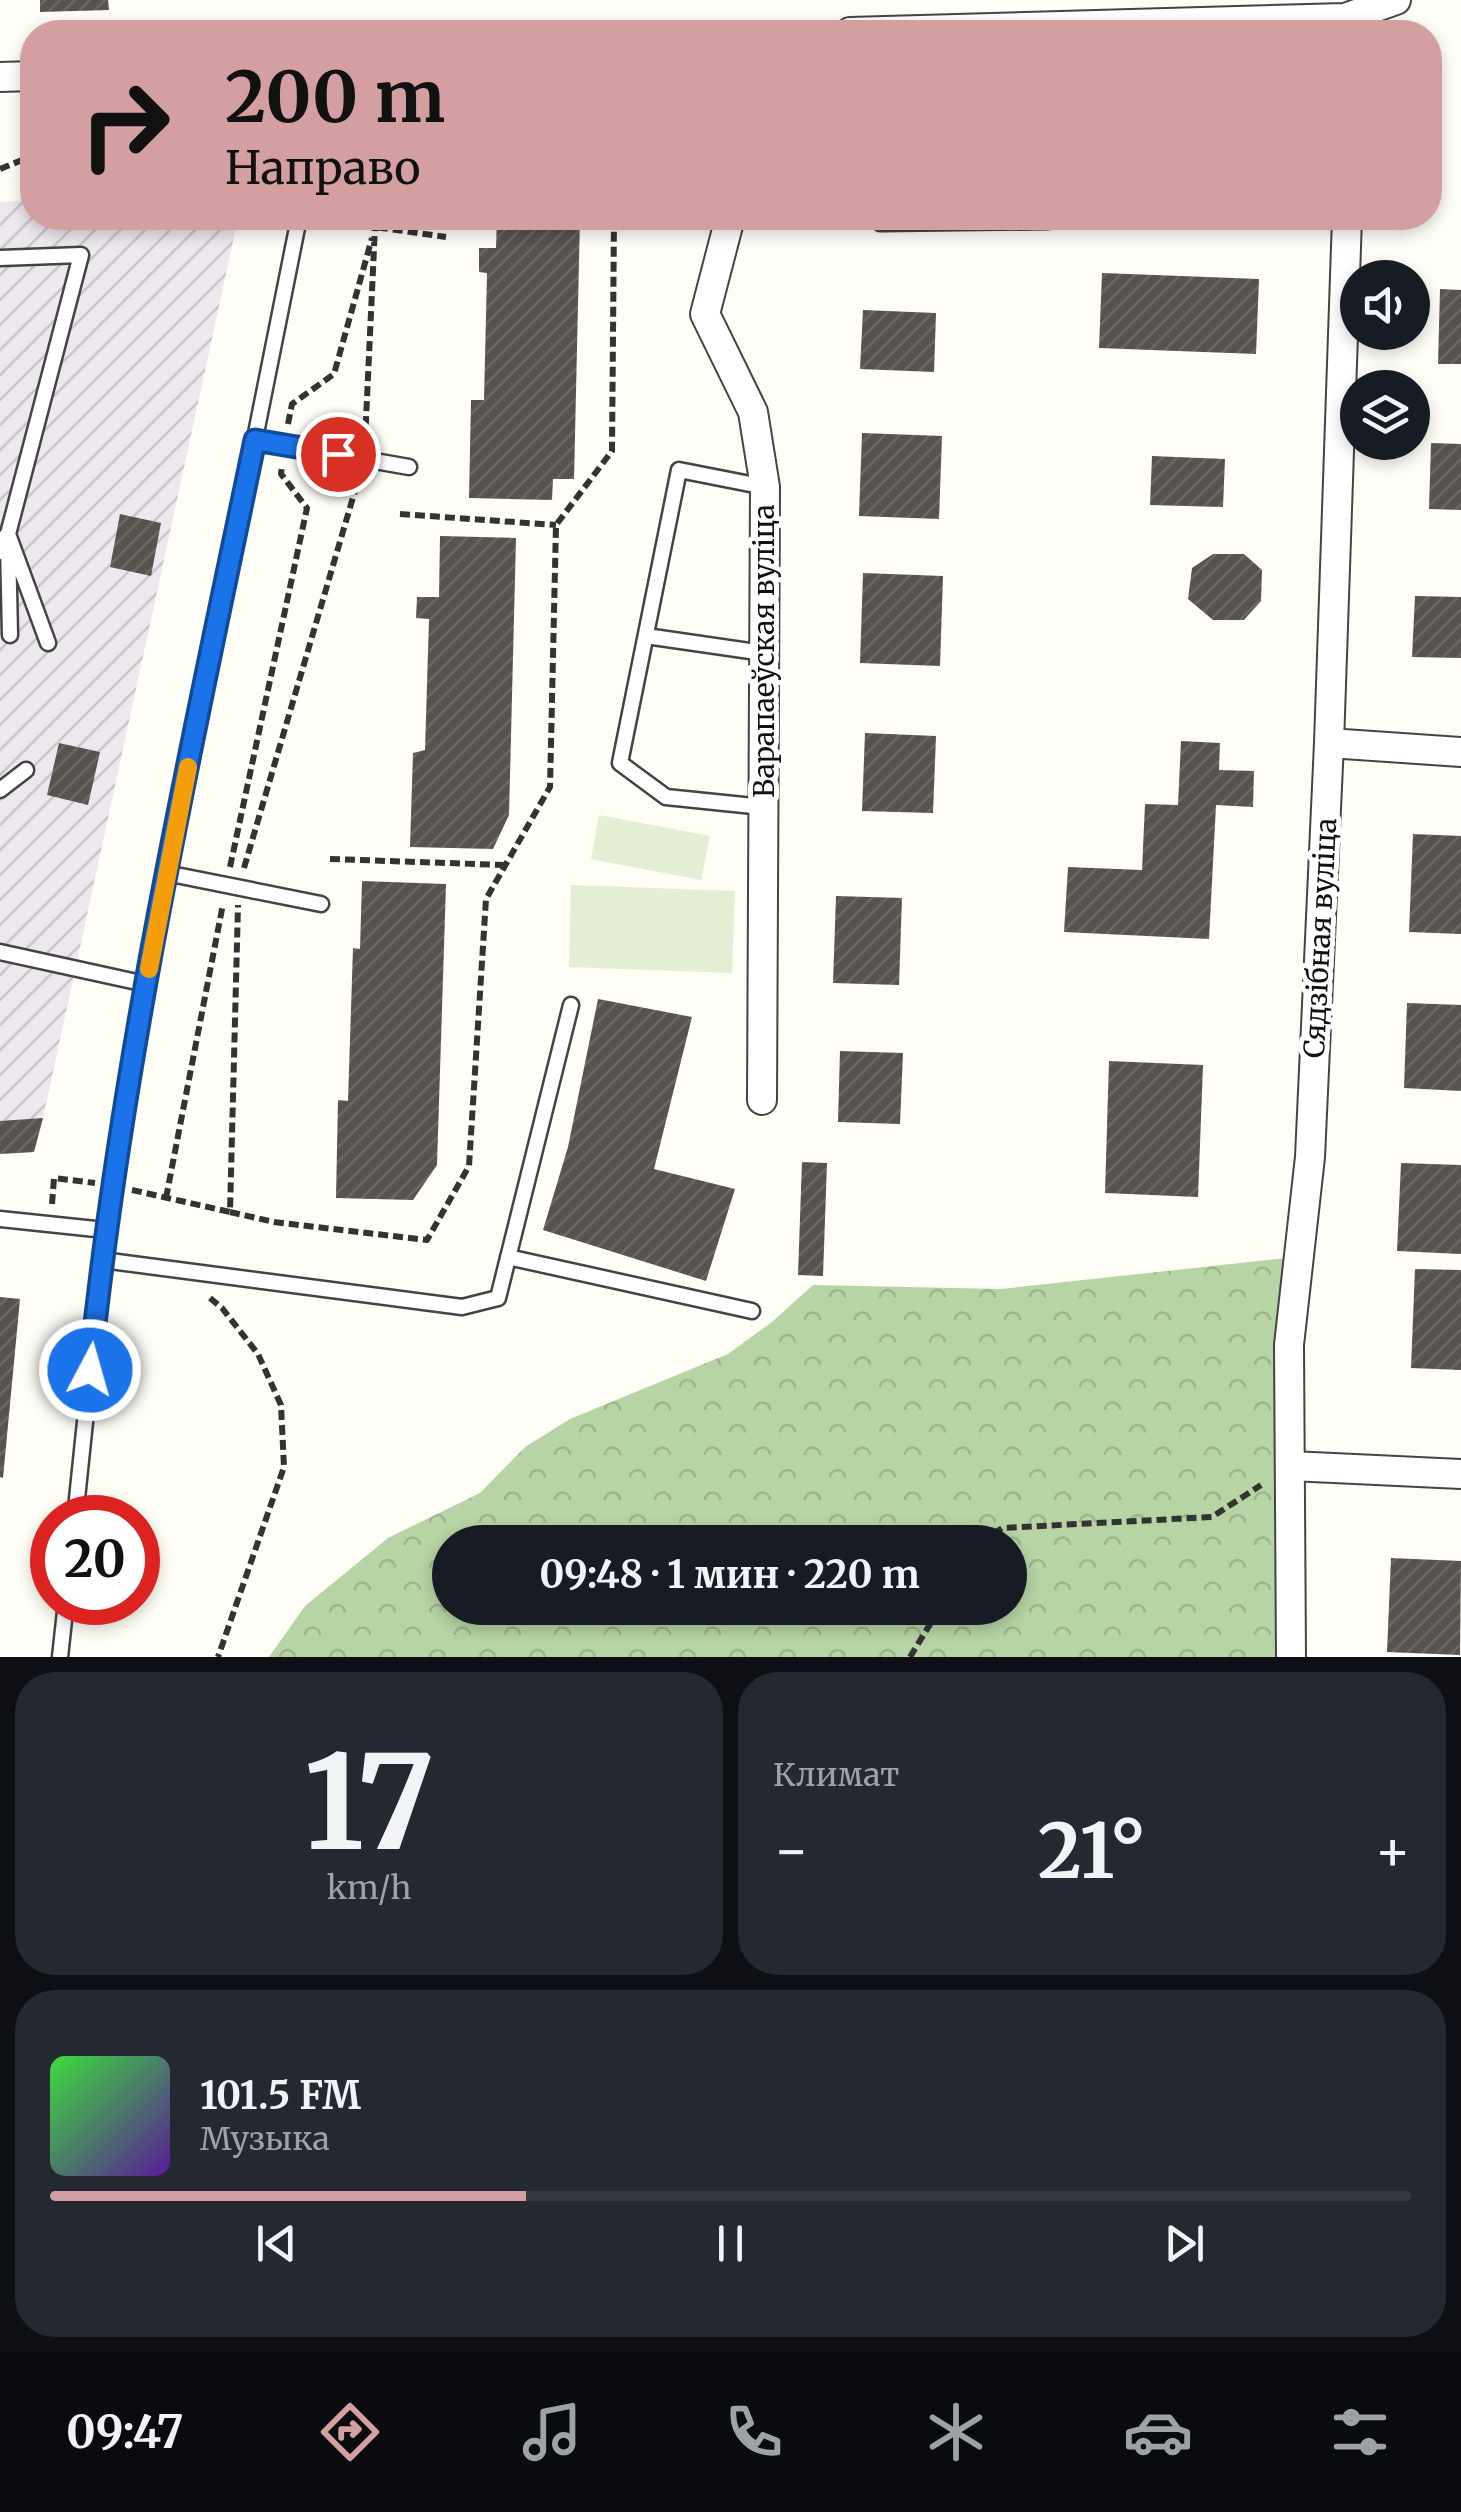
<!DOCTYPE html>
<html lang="ru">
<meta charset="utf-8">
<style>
body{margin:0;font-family:Merriweather,serif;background:#242831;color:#f1f3f6;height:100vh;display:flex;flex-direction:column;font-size:38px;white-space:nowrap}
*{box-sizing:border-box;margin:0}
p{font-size:32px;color:#9ea1a6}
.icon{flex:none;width:55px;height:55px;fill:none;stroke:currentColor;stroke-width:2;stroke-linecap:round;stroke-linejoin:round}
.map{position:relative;height:1657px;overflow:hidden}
.side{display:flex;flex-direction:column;gap:15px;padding:15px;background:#0d0f14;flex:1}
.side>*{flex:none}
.banner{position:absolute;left:20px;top:20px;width:1422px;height:210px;border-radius:40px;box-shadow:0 5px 15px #0003;background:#d49fa1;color:#111;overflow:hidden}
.buttons{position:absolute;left:1340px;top:260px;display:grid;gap:20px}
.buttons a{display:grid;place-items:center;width:90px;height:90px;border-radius:50%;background:#171b24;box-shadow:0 5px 15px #0003;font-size:50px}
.speed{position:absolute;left:30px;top:1495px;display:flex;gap:20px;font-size:50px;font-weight:700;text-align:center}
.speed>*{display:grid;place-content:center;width:130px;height:130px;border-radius:50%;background:#171b24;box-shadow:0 5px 15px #0003;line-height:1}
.speed .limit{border:15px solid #d22;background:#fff;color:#111}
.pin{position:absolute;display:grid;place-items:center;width:85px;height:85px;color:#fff;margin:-42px;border:5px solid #fff;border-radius:50%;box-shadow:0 2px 10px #0007}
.me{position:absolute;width:110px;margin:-55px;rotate:6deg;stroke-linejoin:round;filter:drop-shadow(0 0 8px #0008)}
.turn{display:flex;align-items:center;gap:35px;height:210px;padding:0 40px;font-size:45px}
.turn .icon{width:130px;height:130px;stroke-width:2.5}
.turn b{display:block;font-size:70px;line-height:85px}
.big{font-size:75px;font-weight:700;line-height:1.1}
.side .widget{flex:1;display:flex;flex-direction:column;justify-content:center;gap:15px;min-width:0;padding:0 35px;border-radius:40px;background:#242831}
.side .dial{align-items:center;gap:0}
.dial b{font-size:130px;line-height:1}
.song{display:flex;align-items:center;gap:30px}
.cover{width:120px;height:120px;border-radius:15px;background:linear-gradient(135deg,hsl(120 70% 55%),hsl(270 70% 35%))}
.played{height:10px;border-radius:5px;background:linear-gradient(90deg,#d49fa1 35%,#363941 35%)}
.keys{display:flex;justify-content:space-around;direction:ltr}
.heat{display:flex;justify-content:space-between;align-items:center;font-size:55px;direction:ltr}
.side .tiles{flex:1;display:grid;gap:15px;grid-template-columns:1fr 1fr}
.widget:last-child{grid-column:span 2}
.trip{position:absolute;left:432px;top:1525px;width:595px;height:100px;border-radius:50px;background:#171b24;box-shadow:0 5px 15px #0003;font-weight:700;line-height:100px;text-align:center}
.dock{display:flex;height:160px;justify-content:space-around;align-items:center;background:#090b0e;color:#9ea1a6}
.dock .icon{width:70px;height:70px}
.dock .on{color:#d49fa1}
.dock b{font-size:45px;color:#f1f3f6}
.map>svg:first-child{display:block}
.industrial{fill:url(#industrial-furrows)}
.forest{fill:url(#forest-crowns);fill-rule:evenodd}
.pitch{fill:#e3eed3}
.building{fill:url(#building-hatch)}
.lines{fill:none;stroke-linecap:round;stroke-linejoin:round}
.lane-casing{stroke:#444;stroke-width:19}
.street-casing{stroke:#444;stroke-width:32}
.path{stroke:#333;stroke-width:6;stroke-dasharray:10 5;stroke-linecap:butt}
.lane{stroke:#fff;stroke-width:14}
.street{stroke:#fff;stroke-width:28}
.route-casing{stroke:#114b97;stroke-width:25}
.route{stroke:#1a73e8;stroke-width:18}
.slow{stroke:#f59e0b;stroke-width:18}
.labels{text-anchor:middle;stroke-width:10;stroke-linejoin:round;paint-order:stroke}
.street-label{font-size:28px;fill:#111;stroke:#fff}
</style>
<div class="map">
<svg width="1461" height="1657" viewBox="0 0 1461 1657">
<defs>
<pattern id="industrial-furrows" width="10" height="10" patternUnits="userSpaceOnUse" patternTransform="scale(2.5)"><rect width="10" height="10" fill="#ede7ee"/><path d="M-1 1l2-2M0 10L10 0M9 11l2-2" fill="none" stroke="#cac5cb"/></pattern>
<pattern id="forest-crowns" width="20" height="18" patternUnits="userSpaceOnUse" patternTransform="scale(2.5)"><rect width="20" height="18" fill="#b7d4a4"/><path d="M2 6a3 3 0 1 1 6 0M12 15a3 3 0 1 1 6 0" fill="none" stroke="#9cb58c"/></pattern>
<pattern id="building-hatch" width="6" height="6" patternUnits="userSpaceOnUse" patternTransform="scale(2.5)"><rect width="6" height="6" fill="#58534e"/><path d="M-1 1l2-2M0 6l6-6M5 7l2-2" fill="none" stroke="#6b6763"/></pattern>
</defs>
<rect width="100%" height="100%" fill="#fefdf6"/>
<path class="industrial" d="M32,200v18h206l-195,900 -9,34 -34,2v-952z"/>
<path class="forest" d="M1296,1257l-6,400h-1021l36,-51 83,-68 92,-45 45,-46 45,-28 158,-65 44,-32 41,-37 188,4zM450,1542h560v66h-560z"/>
<path class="pitch" d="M599,815l111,21 -9,44 -110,-21z
M571,885l164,6 -3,82 -163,-6z"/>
<path class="building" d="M40,0h68l1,10 -69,2z
M497,218h83l-6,261h-21l-1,21 -83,-2 2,-98h13l3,-127 -8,-1v-24h17z
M1102,273l157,6 -3,75 -157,-6z
M1440,289l21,1v74h-23z
M863,310l73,3 -2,59 -74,-3z
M862,433l80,3 -3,83 -80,-3z
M1431,443l30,1v66l-32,-1z
M1152,456l73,3 -2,48 -73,-2z
M120,514l41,9 -10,53 -41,-9z
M440,536l76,2 -7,277 -16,34 -83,-2 3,-94 12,-3 4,-131 -13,-1 1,-21h22z
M1213,554h31l18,16 -1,31 -17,19h-31l-25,-21 4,-31z
M863,573l80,3 -3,90 -80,-3z
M1415,596l46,1v61l-49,-1z
M865,733l71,3 -3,77 -71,-2z
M1181,741l39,2 -1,27 35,1 -1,36 -37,-2 -7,134 -145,-7 4,-65 74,3 3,-66 33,1z
M59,743l41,9 -12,53 -41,-10z
M1413,834l48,2v98l-52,-2z
M362,881l84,3 -9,281 -24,35 -77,-2 2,-98 10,1 5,-153 7,1z
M836,896l66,2 -3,87 -66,-2z
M598,999l94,18 -38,152 81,20 -29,92 -163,-51 25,-83z
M1407,1003l54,2v86l-57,-3z
M840,1051l63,2 -3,71 -62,-2z
M1109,1061l94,4 -5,132 -93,-4z
M43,1118l-9,34 -34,2v-33z
M802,1162l25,1 -4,113 -25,-1z
M1401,1163l60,2v89l-64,-3z
M1415,1269l46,1v100l-50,-2z
M0,1297l20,2 -17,179 -3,-1z
M1391,1558l70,3 -1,94 -73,-3z"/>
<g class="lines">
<g class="lane-casing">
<path id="lane" d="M880,223l168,-2 3,-3
M0,258l81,-3 -73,279 -8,18
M255,440l154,27
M6,536l2,-2 40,109
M8,544l2,91
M646,636l118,17
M0,790l26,-20
M763,807l-97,-10 -46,-34 59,-293 86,17
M166,873l155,31
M0,952l146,32
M0,1219l105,11
M508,1257l244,54
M102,1260l360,47 36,-9 73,-293
M75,1518l30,-288 41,-246 153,-766
M60,1657l6,-55"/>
</g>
<g class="street-casing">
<path id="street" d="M850,32l495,-14 51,-18
M0,77l32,-1
M730,218l-25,96 48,98 12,75 -3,613
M1329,743l132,9
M1291,1466l170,8
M1291,1657l-2,-312 21,-188 19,-414 18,-525"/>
</g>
<path class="path" d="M381,32v-11
M0,169l32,-13
M367,218l8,9 71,10
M288,424l4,-20 42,-30 38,-136
M365,441l10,-214
M400,514l156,11
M330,859l175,6
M230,867l77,-359 -26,-34 1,-8
M244,868l115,-391
M132,1190l98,22 8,-307
M166,1198l57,-294
M52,1204l2,-26 41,5
M230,1212l44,10 153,18 42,-74 17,-267 64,-112 6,-262 56,-74 2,-233
M210,1298l12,10 36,46 23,51 3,62 -66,190
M981,1542l21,-14 210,-11 49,-32
M910,1657l30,-49"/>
<use href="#lane" class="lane"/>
<use href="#street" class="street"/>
</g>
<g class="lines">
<g class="route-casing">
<path id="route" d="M90,1370c32,-313 101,-622 165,-930l83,14"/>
</g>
<use href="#route" class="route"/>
<path class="slow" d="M149,969l39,-202"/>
</g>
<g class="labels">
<g class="street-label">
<text transform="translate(764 651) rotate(-90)" y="10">Варапаеўская вуліца</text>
<text transform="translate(1320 938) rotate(-87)" y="10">Сядзібная вуліца</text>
</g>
</g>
</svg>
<div class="buttons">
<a><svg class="icon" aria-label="sound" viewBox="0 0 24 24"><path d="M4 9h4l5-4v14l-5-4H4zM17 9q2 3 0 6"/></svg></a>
<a><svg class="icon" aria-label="layers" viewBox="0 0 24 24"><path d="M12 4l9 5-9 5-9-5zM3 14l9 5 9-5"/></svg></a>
</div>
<div class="speed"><div class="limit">20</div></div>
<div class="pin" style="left:338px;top:454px;background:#d93025"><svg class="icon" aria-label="arrive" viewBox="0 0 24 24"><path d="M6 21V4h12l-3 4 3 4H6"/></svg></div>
<svg class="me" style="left:90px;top:1370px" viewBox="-20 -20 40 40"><circle r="17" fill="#1a73e8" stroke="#fff" stroke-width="3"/><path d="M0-11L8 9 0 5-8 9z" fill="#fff"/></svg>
<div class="trip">09:48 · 1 мин · 220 m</div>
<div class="banner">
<div class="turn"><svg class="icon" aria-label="right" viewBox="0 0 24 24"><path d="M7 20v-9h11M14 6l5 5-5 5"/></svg><div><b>200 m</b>Направо</div></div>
</div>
</div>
<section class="side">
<div class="tiles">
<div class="widget dial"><b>17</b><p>km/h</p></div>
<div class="widget"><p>Климат</p>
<div class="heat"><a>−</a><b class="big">21°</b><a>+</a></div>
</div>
<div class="widget">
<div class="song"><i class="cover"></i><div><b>101.5 FM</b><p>Музыка</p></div></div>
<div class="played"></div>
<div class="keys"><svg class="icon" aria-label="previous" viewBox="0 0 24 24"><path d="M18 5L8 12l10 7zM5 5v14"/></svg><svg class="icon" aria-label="pause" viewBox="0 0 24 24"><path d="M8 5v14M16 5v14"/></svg><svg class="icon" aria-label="next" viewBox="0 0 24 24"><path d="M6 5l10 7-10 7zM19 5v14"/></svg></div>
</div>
</div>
</section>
<nav class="dock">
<b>09:47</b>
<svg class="icon on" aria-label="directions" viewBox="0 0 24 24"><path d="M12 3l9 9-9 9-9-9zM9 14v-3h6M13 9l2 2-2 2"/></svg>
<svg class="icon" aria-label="music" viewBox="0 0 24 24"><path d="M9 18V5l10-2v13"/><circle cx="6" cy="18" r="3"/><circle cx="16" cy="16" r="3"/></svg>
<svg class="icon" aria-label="phone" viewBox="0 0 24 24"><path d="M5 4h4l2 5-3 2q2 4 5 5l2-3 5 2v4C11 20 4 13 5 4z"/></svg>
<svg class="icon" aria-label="climate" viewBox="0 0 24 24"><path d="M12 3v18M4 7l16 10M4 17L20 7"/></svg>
<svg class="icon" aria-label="car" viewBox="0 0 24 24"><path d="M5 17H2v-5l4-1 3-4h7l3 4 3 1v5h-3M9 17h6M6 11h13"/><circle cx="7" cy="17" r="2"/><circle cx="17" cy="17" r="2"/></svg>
<svg class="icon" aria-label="filters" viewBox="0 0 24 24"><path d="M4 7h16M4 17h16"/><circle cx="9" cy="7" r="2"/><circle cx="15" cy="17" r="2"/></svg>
</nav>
